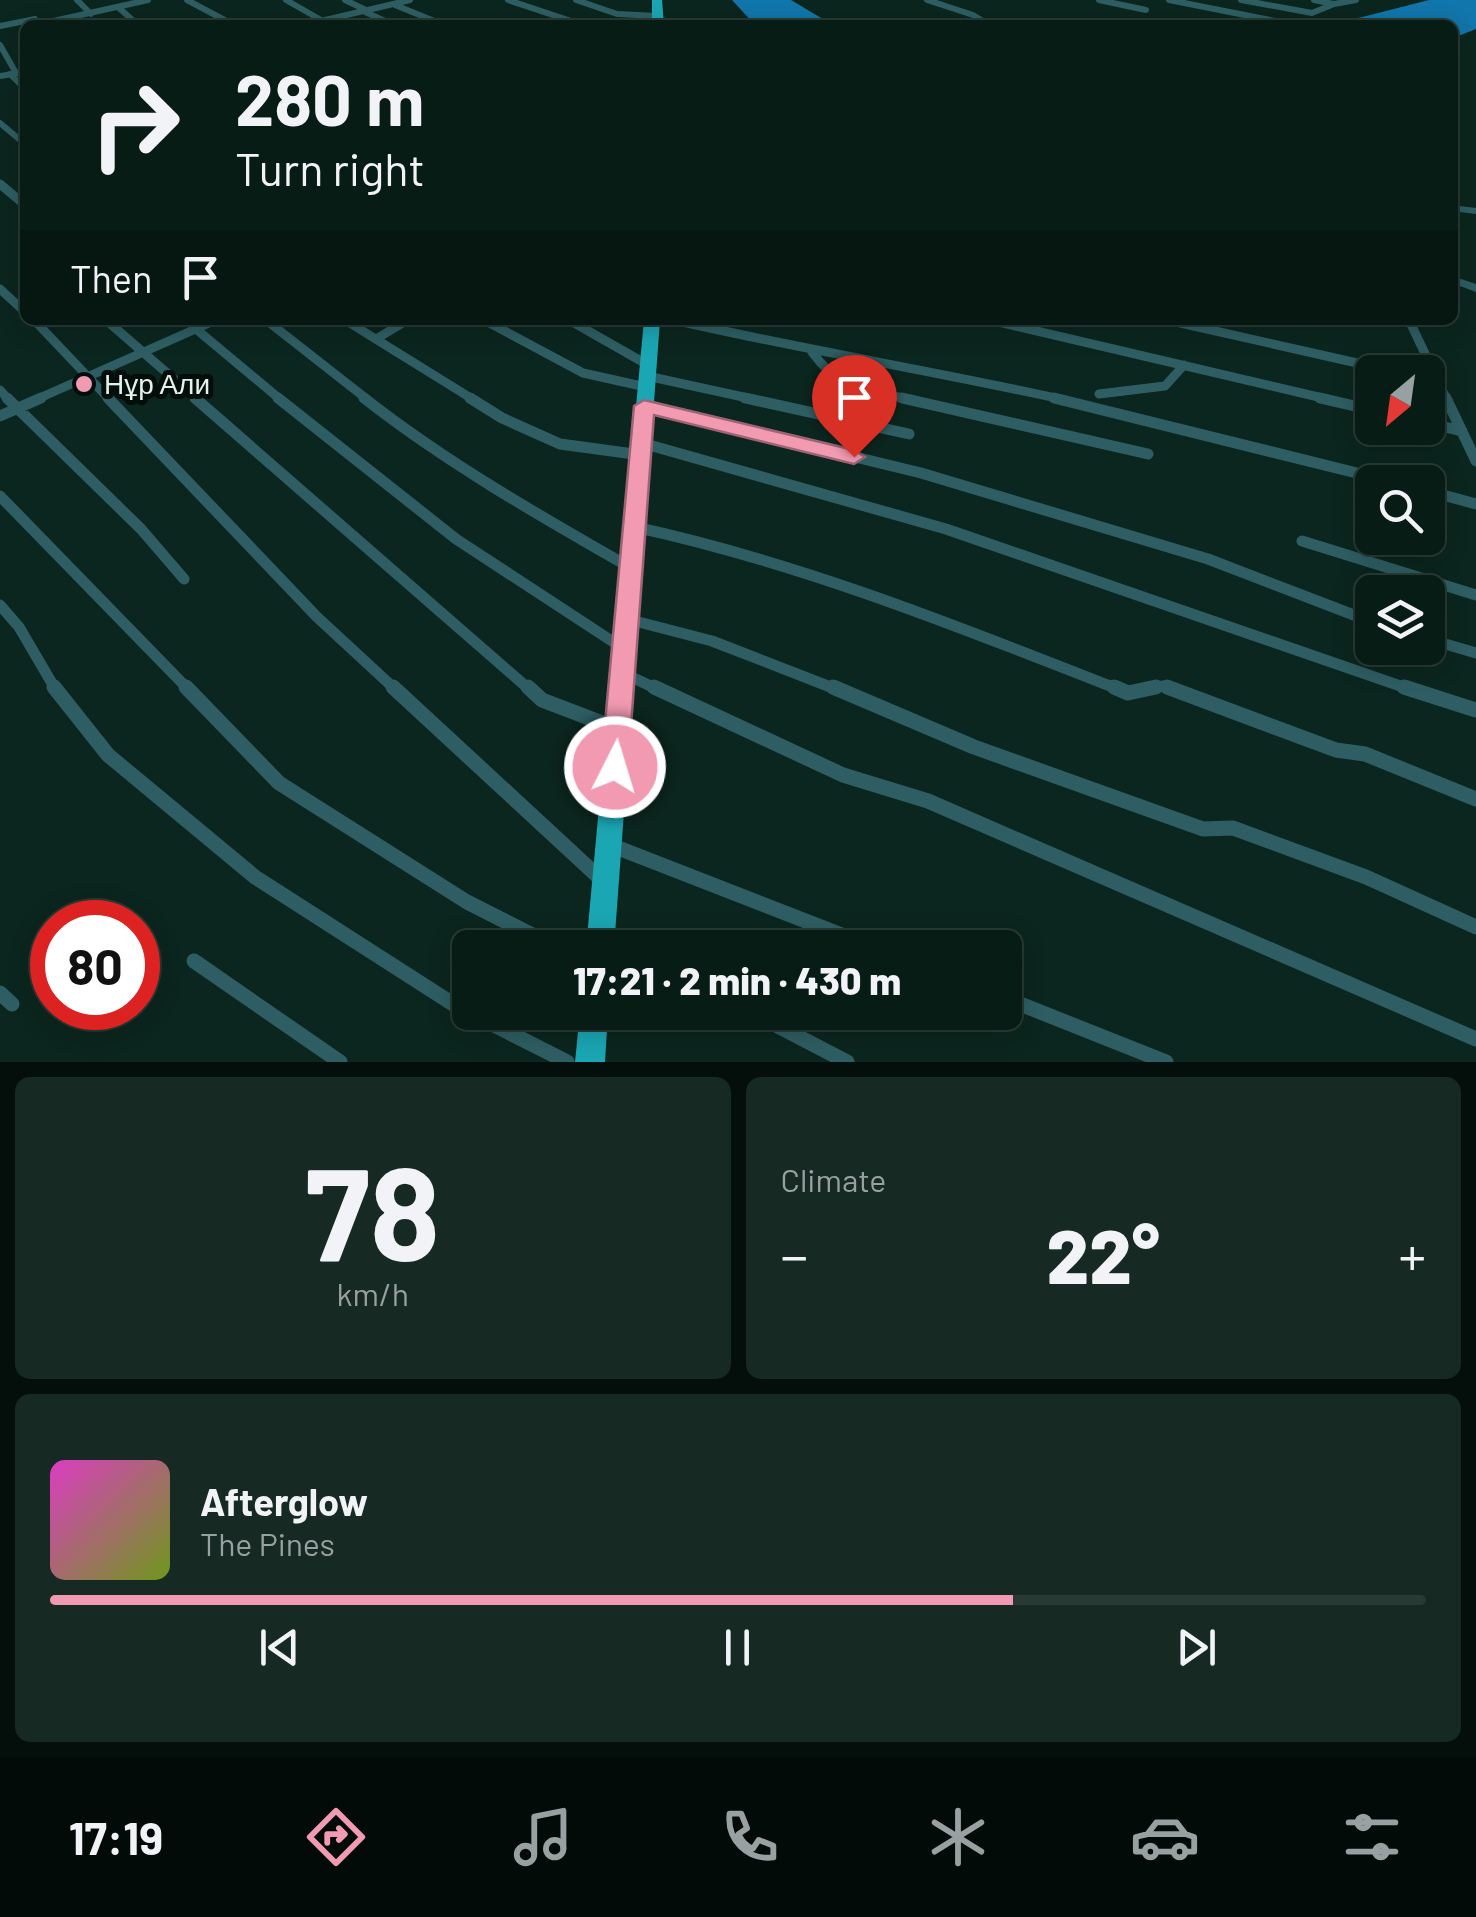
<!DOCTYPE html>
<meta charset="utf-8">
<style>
body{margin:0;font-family:Barlow,sans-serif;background:#162923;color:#f1f3f6;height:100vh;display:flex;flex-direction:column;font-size:38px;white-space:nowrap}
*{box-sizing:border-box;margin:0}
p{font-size:32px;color:#98a1a1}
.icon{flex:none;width:55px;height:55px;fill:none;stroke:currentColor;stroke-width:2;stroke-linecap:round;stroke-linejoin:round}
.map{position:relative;height:1062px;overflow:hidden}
.drawer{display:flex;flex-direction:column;gap:15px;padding:15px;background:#040f0c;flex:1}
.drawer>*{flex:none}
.hud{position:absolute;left:20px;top:20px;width:1438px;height:305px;border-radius:15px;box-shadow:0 5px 25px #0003,0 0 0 2px #293a35;background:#081c16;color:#f1f3f6;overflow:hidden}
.needle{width:65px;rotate:209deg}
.fabs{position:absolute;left:1355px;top:355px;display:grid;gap:20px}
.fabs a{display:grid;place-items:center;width:90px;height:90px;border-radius:15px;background:#081c16;box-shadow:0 5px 25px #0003,0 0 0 2px #293a35;font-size:50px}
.speed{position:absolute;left:30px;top:900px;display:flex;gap:20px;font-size:50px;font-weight:700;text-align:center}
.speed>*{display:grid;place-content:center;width:130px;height:130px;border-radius:50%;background:#081c16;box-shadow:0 5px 25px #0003,0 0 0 2px #293a35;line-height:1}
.speed .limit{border:15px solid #d22;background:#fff;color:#111}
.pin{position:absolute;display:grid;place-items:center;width:85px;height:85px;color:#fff;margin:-102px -42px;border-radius:50% 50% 50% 0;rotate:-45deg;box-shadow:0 0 10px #0007}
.pin .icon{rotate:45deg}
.me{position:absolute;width:110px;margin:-55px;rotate:5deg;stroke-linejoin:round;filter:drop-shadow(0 0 8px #0008)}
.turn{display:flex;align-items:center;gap:35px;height:210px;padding:0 50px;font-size:45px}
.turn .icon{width:130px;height:130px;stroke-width:2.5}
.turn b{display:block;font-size:70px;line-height:85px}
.then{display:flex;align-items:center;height:95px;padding:0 50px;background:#0003;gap:20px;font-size:38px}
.big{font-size:75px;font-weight:800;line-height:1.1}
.drawer .widget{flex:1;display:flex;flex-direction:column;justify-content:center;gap:15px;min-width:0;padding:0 35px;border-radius:15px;background:#162923}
.drawer .dial{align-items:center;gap:0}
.dial b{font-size:130px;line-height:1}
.song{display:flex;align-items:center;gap:30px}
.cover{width:120px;height:120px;border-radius:15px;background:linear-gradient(135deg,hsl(310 70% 55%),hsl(80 70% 35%))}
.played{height:10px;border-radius:5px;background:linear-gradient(90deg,#f19ab2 70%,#293a35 70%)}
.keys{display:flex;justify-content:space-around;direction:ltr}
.heat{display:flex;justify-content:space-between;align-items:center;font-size:55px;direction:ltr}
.drawer .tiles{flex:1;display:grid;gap:15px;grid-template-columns:1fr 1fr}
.widget:last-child{grid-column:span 2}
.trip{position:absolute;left:452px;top:930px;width:570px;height:100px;border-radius:15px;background:#081c16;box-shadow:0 5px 25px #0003,0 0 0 2px #293a35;font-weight:800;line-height:100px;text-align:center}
.menu{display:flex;height:160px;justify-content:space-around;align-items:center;background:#030b09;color:#98a1a1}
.menu .icon{width:70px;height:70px}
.menu .active{color:#f19ab2}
.menu b{font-size:45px;color:#f1f3f6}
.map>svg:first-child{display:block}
.water{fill:#1176ab}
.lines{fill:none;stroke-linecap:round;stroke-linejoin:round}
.minor-far3{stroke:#2e5e63;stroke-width:6}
.minor-far2{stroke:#2e5e63;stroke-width:9}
.minor-far1{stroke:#2e5e63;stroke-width:11}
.minor{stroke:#2e5e63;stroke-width:15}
.tertiary{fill:#2e5e63;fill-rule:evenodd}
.trunk{fill:#1ba6b4;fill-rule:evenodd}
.route{fill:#f19ab2;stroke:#9d6474;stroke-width:2.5}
.poi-dot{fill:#f19ab2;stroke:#030d09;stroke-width:4}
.labels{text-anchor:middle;stroke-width:10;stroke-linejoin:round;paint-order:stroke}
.poi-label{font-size:28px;fill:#e3f2ec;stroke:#030d09;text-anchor:start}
</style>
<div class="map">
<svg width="1476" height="1062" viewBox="0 0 1476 1062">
<rect width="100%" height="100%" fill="#0b261e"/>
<path class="water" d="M732,0h59l42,25h-78z
M1429,0h47v29l-23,9 -1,-13h-121z"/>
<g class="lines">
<path class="minor-far3" d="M77,0l14,14
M187,0l47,25
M286,0l35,20
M345,0l23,11
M508,0l75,25
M576,0l41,14 41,2
M927,0l46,15 16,10
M1099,0l47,10
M1169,0l111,22
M1241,0l71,13 22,-9
M1314,0l20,4 22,-4
M395,5l49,20
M119,8l19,17
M365,12l29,13
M40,24l108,-24
M304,25l106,-25
M0,26l35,-7
M0,45l16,28
M10,74l15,15
M0,76l25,-4
M0,123l25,21"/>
<path class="minor-far2" d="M0,184l25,21
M0,289l25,23
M34,320l76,80
M106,320l92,80
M266,320l102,80
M345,320l129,80
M484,320l99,53 63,14
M569,320l79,45
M674,320c130,30 261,51 391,80
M990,320l341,80
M1167,320l230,52
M1409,320l38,80
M196,329l85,71
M376,339l25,-15 -5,-4
M812,352c29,40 55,38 101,48
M647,376l110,24
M0,390l9,10
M1099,394l66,-8 19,-21
M35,400l181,-80"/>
<path class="minor-far1" d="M7,398l134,131 43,50
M108,398l209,219 79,73
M195,398l335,292
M278,398l178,141 168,110
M364,398c83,65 176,118 267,170
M470,398l32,20 58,26 81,11
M745,398l164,36
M902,398l246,56
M1054,398l339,84
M1320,398l52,12
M1446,398l30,63
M645,406l276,67 287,86 164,63
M0,416l41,-18
M1428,423l34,8
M642,443l304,86 466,161
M1428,491l48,13
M0,496l189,194
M635,527c166,36 327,101 485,163
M1302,541l174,54
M0,605l19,22 37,63
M627,619l85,22 126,49
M1428,639l48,14
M623,673l36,17
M1143,690l20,-4 11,4"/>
<path class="minor" d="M54,687l54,68 147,122 198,127 114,58
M186,687l93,96 188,119 91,46
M393,687l211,195
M528,687l14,13 76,29
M654,687l189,88 85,26 548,238
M833,687l141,60 229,82 30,-1 133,49 110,50
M1114,687l14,6 28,-6
M1167,687l169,63 29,4 111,45
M1404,687l72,23
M608,844l267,104
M601,936l22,12
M194,961l146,101
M0,993l12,11
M1005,998l161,64
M751,1012l96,50"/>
<path class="tertiary" d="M1452,205l24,3v6l-24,-3z
M1452,276l24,8v8l-24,-9z"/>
<path class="trunk" d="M652,0h10l2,25h-12z
M644,320h16l-46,628h-28z
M580,1012h28l-3,50h-30z"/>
</g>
<path class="route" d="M644,400l210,50 11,7 -11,7 -200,-49 -26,352 -4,9 -9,3 -10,-3 -4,-9 33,-361z"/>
<circle class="poi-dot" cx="84" cy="384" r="10"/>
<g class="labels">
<g class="poi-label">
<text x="104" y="394">Нұр Али</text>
</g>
</g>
</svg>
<div class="fabs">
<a><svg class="needle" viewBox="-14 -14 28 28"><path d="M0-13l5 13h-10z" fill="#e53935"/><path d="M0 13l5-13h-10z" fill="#98a1a1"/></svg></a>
<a><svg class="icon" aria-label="search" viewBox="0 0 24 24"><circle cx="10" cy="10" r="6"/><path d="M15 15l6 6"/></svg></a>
<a><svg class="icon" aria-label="layers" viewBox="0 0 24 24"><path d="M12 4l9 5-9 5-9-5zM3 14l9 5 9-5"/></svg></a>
</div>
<div class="speed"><div class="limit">80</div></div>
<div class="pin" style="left:854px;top:457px;background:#d93025"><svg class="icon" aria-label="arrive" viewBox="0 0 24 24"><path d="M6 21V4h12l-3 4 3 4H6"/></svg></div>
<svg class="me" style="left:615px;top:767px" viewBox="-20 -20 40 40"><circle r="17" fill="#f19ab2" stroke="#fff" stroke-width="3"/><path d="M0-11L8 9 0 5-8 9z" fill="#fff"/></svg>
<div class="trip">17:21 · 2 min · 430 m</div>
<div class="hud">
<div class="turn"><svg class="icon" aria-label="right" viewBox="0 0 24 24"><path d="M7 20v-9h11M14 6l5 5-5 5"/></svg><div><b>280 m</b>Turn right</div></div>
<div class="then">Then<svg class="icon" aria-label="arrive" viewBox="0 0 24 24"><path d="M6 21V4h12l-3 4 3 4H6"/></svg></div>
</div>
</div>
<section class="drawer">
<div class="tiles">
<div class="widget dial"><b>78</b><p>km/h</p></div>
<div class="widget"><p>Climate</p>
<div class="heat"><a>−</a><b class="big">22°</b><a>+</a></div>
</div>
<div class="widget">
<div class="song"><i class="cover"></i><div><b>Afterglow</b><p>The Pines</p></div></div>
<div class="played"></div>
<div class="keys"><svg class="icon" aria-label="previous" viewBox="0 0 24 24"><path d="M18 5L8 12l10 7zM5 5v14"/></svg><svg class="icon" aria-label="pause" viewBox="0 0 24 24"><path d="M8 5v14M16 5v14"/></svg><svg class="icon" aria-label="next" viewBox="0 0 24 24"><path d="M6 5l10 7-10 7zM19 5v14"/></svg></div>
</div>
</div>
</section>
<nav class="menu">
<b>17:19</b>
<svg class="icon active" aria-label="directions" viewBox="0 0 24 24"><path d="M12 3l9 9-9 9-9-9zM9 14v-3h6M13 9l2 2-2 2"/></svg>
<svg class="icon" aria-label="music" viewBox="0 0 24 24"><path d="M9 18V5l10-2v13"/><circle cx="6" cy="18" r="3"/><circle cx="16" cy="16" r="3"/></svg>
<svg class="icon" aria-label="phone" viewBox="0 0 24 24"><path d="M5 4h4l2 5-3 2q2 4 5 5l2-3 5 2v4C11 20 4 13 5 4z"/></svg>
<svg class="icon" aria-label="climate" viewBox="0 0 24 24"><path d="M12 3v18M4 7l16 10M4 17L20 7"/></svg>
<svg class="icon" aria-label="car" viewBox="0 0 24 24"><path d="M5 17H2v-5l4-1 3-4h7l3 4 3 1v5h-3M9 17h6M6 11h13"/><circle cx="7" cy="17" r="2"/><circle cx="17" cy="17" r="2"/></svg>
<svg class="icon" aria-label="filters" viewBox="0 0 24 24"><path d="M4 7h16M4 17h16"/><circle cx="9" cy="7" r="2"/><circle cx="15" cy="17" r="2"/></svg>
</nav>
